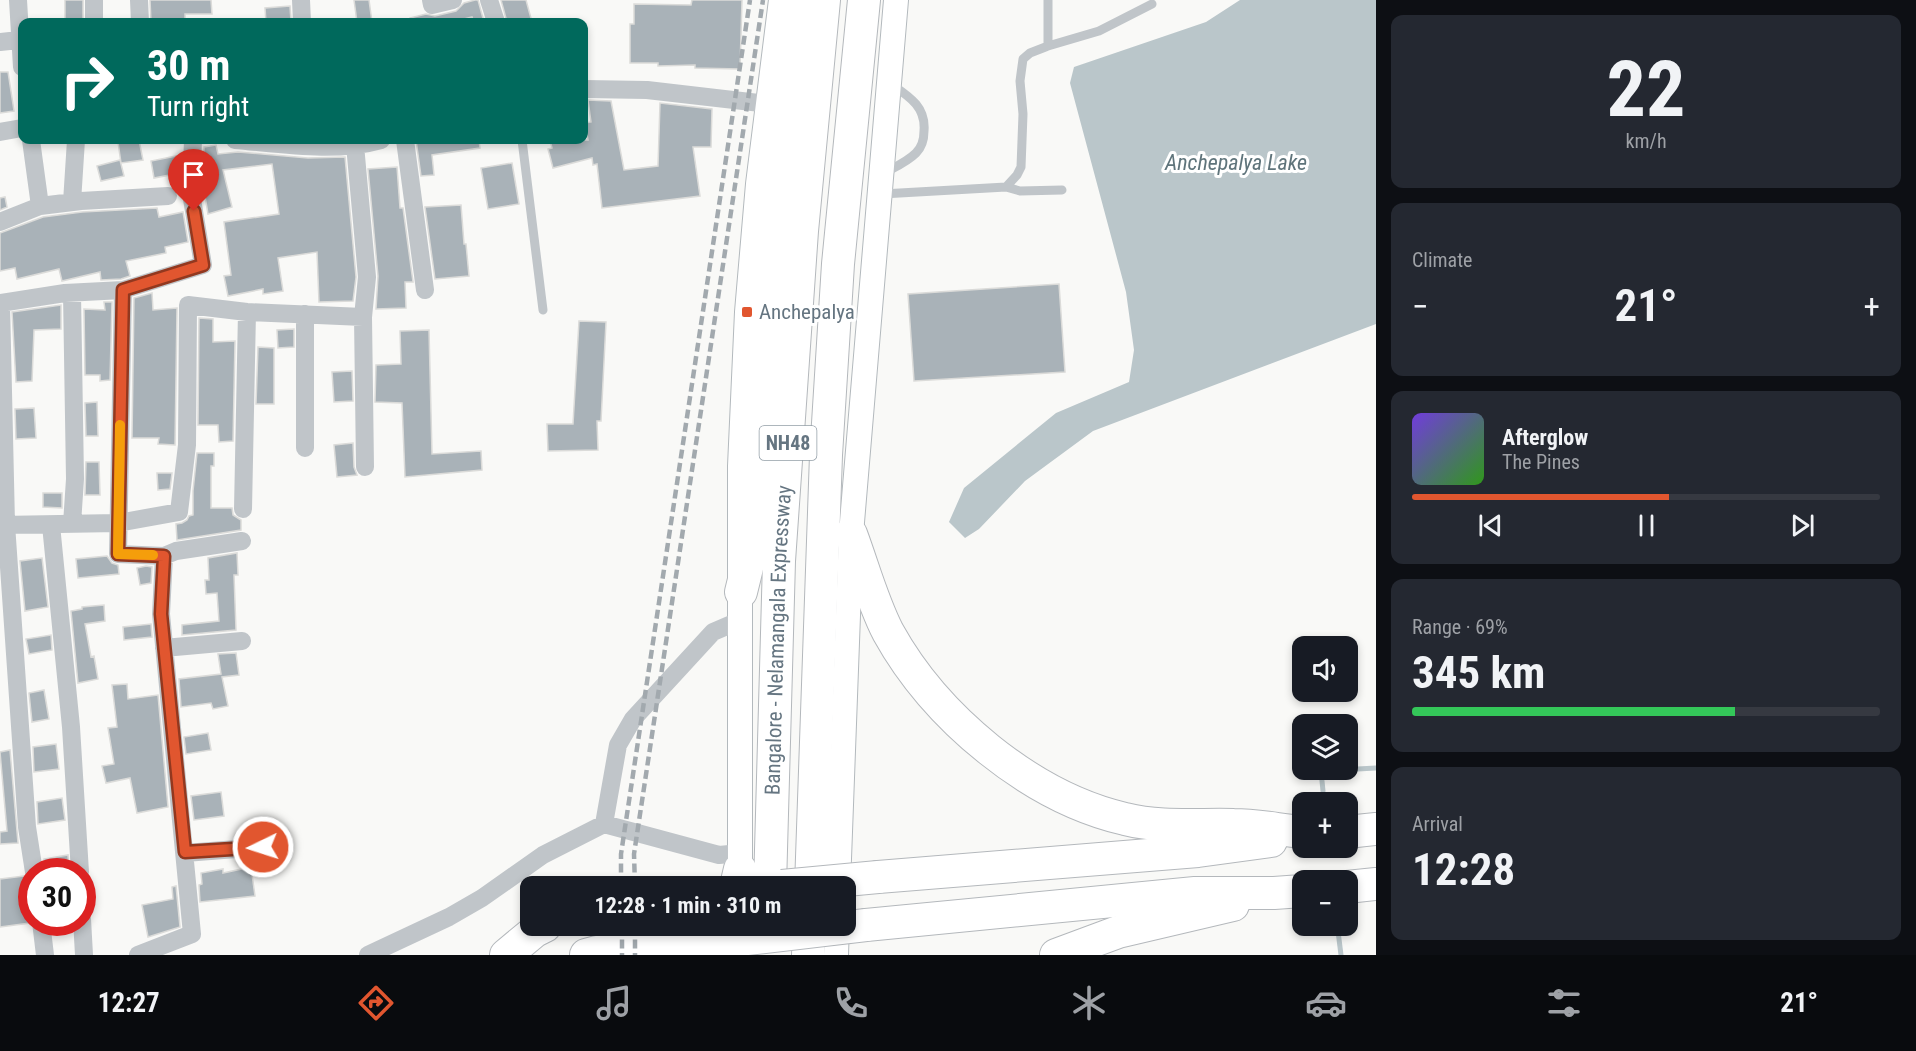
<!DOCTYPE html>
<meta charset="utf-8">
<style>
body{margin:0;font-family:"Roboto Condensed",sans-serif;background:#242831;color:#f1f3f6;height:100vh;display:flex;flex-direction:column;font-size:22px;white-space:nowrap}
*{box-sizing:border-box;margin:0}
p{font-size:20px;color:#9ea1a6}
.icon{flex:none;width:33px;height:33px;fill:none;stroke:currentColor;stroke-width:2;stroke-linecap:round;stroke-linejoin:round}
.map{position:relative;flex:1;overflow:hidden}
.sheet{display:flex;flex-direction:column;gap:15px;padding:15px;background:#0d0f14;width:540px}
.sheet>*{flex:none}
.top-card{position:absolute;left:18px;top:18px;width:570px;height:126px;border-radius:12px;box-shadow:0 3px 9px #0003;background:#00695c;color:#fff;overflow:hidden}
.tools{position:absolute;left:1292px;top:636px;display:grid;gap:12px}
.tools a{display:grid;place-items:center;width:66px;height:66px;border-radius:12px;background:#171b24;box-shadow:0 3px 9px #0003;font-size:30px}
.speed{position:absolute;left:18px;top:858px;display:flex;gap:12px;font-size:30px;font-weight:700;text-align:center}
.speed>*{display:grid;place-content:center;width:78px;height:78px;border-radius:50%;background:#171b24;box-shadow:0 3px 9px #0003;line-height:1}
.speed .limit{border:9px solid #d22;background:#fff;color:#111}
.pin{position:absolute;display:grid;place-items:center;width:51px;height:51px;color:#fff;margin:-62px -26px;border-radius:50% 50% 50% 0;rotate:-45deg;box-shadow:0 0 6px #0007}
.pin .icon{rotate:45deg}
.me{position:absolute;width:66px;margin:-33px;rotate:266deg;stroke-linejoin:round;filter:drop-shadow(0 0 4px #0008)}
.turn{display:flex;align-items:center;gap:21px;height:126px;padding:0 30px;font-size:27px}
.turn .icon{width:78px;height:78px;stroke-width:2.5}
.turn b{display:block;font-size:42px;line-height:51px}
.big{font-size:45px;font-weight:700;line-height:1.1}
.sheet .widget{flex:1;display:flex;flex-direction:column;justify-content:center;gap:9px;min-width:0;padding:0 21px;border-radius:12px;background:#242831}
.sheet .dial{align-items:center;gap:0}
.dial b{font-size:78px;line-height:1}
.song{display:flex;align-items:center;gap:18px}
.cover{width:72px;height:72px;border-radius:9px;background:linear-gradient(135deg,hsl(260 70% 55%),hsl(110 70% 35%))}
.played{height:6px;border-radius:3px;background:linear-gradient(90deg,#e1562f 55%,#363941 55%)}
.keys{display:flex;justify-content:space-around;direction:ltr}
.heat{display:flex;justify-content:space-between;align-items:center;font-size:33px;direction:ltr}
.charge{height:9px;border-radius:4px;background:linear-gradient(90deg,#34c759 69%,#363941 0)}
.trip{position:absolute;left:520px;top:876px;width:336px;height:60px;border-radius:12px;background:#171b24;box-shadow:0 3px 9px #0003;font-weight:700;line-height:60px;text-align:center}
.menu{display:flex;height:96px;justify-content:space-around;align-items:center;background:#090b0e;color:#9ea1a6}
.menu .icon{width:42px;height:42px}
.menu .current{color:#e1562f}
.menu b{font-size:27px;color:#f1f3f6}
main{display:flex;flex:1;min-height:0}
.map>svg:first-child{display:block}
.water{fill:#bac6ca}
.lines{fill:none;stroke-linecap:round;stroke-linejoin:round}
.stream{stroke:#bac6ca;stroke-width:5}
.building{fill:#a9b2b8;stroke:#dbdbd9;stroke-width:1.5}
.secondary-casing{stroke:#b3b9bd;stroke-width:26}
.highway-casing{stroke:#b4b8bc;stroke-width:34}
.lane{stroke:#c0c5c9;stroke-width:9}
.street{stroke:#c0c5c9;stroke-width:18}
.secondary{stroke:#fff;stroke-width:24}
.highway{stroke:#fff;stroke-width:32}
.rail{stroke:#a2a9ae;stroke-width:4.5;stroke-dasharray:9 4.5;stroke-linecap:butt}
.highway-bridge-casing{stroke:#b4b8bc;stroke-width:34;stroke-linecap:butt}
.highway-bridge{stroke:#fff;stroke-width:32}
.route-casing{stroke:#92381f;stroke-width:15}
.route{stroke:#e1562f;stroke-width:10}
.slow{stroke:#f59e0b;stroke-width:10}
.poi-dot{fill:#e1562f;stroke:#fff;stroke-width:2}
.labels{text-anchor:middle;stroke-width:6;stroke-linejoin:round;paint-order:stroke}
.shield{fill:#fff;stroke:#939ea7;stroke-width:1.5}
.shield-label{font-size:20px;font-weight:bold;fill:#657581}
.poi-label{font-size:21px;fill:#657581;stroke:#fff;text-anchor:start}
.street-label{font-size:21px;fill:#657581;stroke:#fff}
.water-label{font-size:22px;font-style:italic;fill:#5f747b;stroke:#fff}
</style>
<main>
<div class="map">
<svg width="1376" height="955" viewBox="0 0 1376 955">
<rect width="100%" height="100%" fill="#f9f9f7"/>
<path class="water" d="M1240,0h136v324l-283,107 -68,50 -46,48 -14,9 -16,-16 15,-34 92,-75 73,-31 5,-32 -8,-58 -56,-209 4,-16 132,-45z"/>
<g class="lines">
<path class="stream" d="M1323,791l-2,-20 55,-3
M1338,931l3,24"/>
</g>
<path class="building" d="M65,0h18v22h-18z
M150,0h61l1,14h-27v5h-19v3h-15z
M354,0h15l3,22h-15z
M475,0h3l6,22h-10l-2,-5 -19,5h-42l-1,-4 16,-4 9,2 21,-5 8,-8z
M501,0h25l6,22h-25z
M692,0h50l-2,69 -45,-1v-3l-37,1v-3h-28v-39h4v-20l57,1z
M290,6l1,16h-25l-1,-14z
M0,72h8l6,39 -14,2z
M588,100l23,1 13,69 34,-4 2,-63 52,6 -1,38h-18l7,49 -98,12 -5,-44 -4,1 -1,-7 -39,10 -5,-19 4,-1 -2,-8h38l-3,-17 6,-1z
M139,140l4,20 -22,3 -3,-21z
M416,140h63l1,8 -48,7 2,20 -13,1z
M216,145l2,9 20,-2 70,6 37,-1 11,120 -3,24 -34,1 -2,-50 -39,6 5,33 -20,3v-5l-35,7 -4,-20 7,-1 -7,-53 55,-8 -7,-50 -49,6 9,37 -24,7 -5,-29 1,-38z
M181,155l-1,18 -26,5 -3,-17z
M120,160l4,16 -23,5 -4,-15z
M512,163l7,41 -31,5 -7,-41z
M397,167l3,41h3l10,74h-8l1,26 -30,1 2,-33 -10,-107z
M5,197l2,10 -7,3v-12z
M461,205l3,39h2l3,32 -34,3 -10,-72z
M157,208l2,9 24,-5 5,30 -23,5 1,6 -40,8 4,15 -9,3 -20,1 -1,-8 -38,9 -3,-12 -42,10 -2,-11 -15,3v-38l43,-16 39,-5z
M1059,284l6,88 -151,9 -6,-87z
M152,293l1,17 24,-2 -2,137 -17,-1 1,-6h-27l2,-140z
M104,302h8l-2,78 -10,1v-6h-15l-1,-66 21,1z
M61,305v24l-27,1 -2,51 -16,1 -4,-70z
M199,318l14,1v23l22,-1 -2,100 -14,1 -1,-17h-20z
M579,321l27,1 -5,99h-4l1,29 -50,1 -1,-27h26z
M294,329v18l-16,1 -1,-18z
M429,330l3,124 49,-3 1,19 -77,7 -3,-74 -27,-1 1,-37 25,-1 -1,-33z
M258,347l16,1v56h-18z
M352,371l1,30 -19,1 -2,-30z
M97,402l1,34h-12l-1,-33z
M34,408l2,30 -20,1 -1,-30z
M353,443l1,24 3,8 -20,2 -3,-32z
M197,453h17v13h-3v42h21l1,7 8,5v10l-64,10 -1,-16 6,-1 5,-3 2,-4 4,-1v-24z
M86,462h13l1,33h-15z
M157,473h15l-2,16 -12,1z
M43,493h19v15l-19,-1z
M237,553l1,22h-4l2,55 -54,5v-10l37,-4 -2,-28 -11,1 -1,-14h4l-1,-22z
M107,556l5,7 6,2 1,9 -41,4 -2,-19z
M42,558l6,49 -23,4 -5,-50z
M146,566l6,1 -1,16 -11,2 -3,-17z
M104,605l1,16 -20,3 6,33 3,-1 4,23 -20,4 -7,-72 11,-2v-2z
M151,624l1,13 -28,3 -1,-13z
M51,635l1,15 -23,4 -3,-15z
M236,653l3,22 -17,2 6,29 -15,3 -2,-6 -30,4 -2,-28 42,-5 -3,-20z
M127,684l1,15 30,-4 10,112 -31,6 -7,-35 -24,5 -4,-17 12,-2 -6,-36 9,-1 -5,-42z
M44,690l5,29 -17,3 -3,-29z
M208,733l3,17 -25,4 -2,-17z
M56,744l3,25 -25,3 -1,-25z
M10,750l8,93 -18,1v-12l7,-1 -7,-79z
M221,792l3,24 -30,4 -3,-24z
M62,798l3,22 -27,4 -1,-22z
M68,855l1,17h-23l-2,-13z
M251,867l4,29 -55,6 -1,-17 3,-1 -1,-11 22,-4v4z
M24,876l5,6 3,22 -2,19 -30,4v-48z
M176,886l4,41 -32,10 -6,-32 31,-6 -1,-12z"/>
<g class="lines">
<g class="secondary-casing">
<path id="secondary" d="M740,886v-420l7,-154 11,-128 23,-184
M838,886l13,-352 45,-534
M836,955l1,-29"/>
</g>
<g class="highway-casing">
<g id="highway">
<path d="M851,534c12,32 21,67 37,98 47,85 142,165 237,187 35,9 73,5 109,6 23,0 46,5 68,7"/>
<path d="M741,592l14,-57 14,-222 30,-313"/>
<path d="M1347,832l29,-3"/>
<path d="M878,877l320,-26 73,-10"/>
<path d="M736,886l4,-17"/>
<path id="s1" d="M770,886l9,-325 23,-330 22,-231"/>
<path d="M811,886l15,-431 12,-191 26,-264"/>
<path d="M1347,887l29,-3"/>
<path d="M866,925l329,-32h79l28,-2"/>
<path d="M506,955l29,-24 10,-5"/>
<path d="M586,955l11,-3 100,-7"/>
<path d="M808,955l1,-29"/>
<path d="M1056,955l62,-23 115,-27"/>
</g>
</g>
<path class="lane" d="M1048,46v-46
M522,140l21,170
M884,173c11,-6 23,-11 32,-20 6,-6 8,-13 8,-22 2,-24 -14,-34 -33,-47
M1006,187l11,-12 4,-8 2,-53 -3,-33 3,-22 7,-6 18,-7 51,-15 53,-27
M882,194l124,-7 14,4 42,-1"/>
<path class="street" d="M18,0l4,67
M94,0v22
M139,0l1,22
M301,0l1,22
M431,0l1,5 21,-5
M489,0l7,22
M0,42l19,-2
M584,89l63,1 121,14
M0,132l22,-4
M235,140c47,4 100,13 146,0
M405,140l20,150
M355,145l12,132 -4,40 2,150
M72,202l4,-62
M40,206l41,-5 87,-5
M0,222l40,-16 -9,-66
M123,290l-5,264 46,2 12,-5 66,-10
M72,293l3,186 -3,45
M0,303l65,-10 58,-3 80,-25 -12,-72 2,-53
M1,303l5,221 21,303 7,45
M305,448v-134
M243,509l4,-197
M0,525l118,-2 61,-11 8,-67 1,-140 59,7 116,5
M51,525l20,202 9,145
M164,648l78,-7
M604,824l14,-79 15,-26 80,-87 28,-12
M185,853l78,-6
M82,919l2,36
M41,922l4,33
M138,955l54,-21 -31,-320 3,-58
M368,955l81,-38 33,-19 61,-43 61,-31 115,31 21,-2"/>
<use href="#secondary" class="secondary"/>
<use href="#highway" class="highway"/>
<path class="rail" d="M621,886v-32l129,-854
M635,886l-1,-32 129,-854
M622,926v29
M635,926v29"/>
<g class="highway-bridge-casing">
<path id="highway-bridge" d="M782,886l96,-9
M697,945l169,-20"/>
</g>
<use href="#highway-bridge" class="highway-bridge"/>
</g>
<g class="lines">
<g class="route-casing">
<path id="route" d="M194,211l9,54 -80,25 -5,264 46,2 -3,58 24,238 78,-5"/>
</g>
<use href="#route" class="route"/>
<path class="slow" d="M120,425l-2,129 35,1"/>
</g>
<rect class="poi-dot" x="741" y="306" width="12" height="12" rx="3"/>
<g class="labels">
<rect class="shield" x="759.5" y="426" width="57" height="34" rx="4.5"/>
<g class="shield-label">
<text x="788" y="450">NH48</text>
</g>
<g class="poi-label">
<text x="759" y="319">Anchepalya</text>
</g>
<g class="street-label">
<text dy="7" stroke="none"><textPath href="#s1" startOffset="246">Bangalore - Nelamangala Expressway</textPath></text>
</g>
<g class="water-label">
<text x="1236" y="170">Anchepalya Lake</text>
</g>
</g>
</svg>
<div class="tools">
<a><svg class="icon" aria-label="sound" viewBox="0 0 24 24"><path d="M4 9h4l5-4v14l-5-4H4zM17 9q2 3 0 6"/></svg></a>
<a><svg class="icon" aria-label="layers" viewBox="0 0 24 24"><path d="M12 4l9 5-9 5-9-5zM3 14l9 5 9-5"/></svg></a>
<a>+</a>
<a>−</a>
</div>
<div class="speed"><div class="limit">30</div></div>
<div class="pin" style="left:194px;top:211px;background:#d93025"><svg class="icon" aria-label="arrive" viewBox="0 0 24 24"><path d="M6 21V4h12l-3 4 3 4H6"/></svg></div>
<svg class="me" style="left:263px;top:847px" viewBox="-20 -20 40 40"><circle r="17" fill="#e1562f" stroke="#fff" stroke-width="3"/><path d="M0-11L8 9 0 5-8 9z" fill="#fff"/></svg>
<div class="trip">12:28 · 1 min · 310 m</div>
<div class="top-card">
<div class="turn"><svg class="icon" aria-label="right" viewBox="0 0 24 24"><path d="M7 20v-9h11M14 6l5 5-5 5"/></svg><div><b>30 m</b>Turn right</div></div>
</div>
</div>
<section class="sheet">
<div class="widget dial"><b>22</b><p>km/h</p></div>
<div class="widget"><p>Climate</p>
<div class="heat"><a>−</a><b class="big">21°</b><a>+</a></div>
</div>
<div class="widget">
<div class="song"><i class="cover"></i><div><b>Afterglow</b><p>The Pines</p></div></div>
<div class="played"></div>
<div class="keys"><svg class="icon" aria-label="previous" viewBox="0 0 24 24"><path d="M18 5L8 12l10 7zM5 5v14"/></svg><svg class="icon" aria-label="pause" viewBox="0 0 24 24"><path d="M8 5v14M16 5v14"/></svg><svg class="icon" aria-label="next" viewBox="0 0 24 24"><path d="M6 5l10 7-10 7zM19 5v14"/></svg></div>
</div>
<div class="widget"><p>Range · 69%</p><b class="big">345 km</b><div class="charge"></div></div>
<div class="widget"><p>Arrival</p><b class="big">12:28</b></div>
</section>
</main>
<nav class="menu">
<b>12:27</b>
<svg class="icon current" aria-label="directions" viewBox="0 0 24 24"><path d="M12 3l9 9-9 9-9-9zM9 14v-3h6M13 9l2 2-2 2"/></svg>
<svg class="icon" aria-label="music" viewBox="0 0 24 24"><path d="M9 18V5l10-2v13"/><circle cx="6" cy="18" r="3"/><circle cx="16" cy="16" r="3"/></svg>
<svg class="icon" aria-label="phone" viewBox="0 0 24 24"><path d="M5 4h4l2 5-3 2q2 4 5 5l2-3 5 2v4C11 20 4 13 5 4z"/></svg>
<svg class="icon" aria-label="climate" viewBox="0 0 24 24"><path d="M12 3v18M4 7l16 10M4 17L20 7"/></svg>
<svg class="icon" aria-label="car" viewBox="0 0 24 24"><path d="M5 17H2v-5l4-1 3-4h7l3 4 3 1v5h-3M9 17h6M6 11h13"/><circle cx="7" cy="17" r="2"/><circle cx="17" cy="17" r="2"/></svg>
<svg class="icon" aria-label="filters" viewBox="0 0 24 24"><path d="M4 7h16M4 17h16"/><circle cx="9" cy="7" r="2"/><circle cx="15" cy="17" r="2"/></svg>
<b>21°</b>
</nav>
